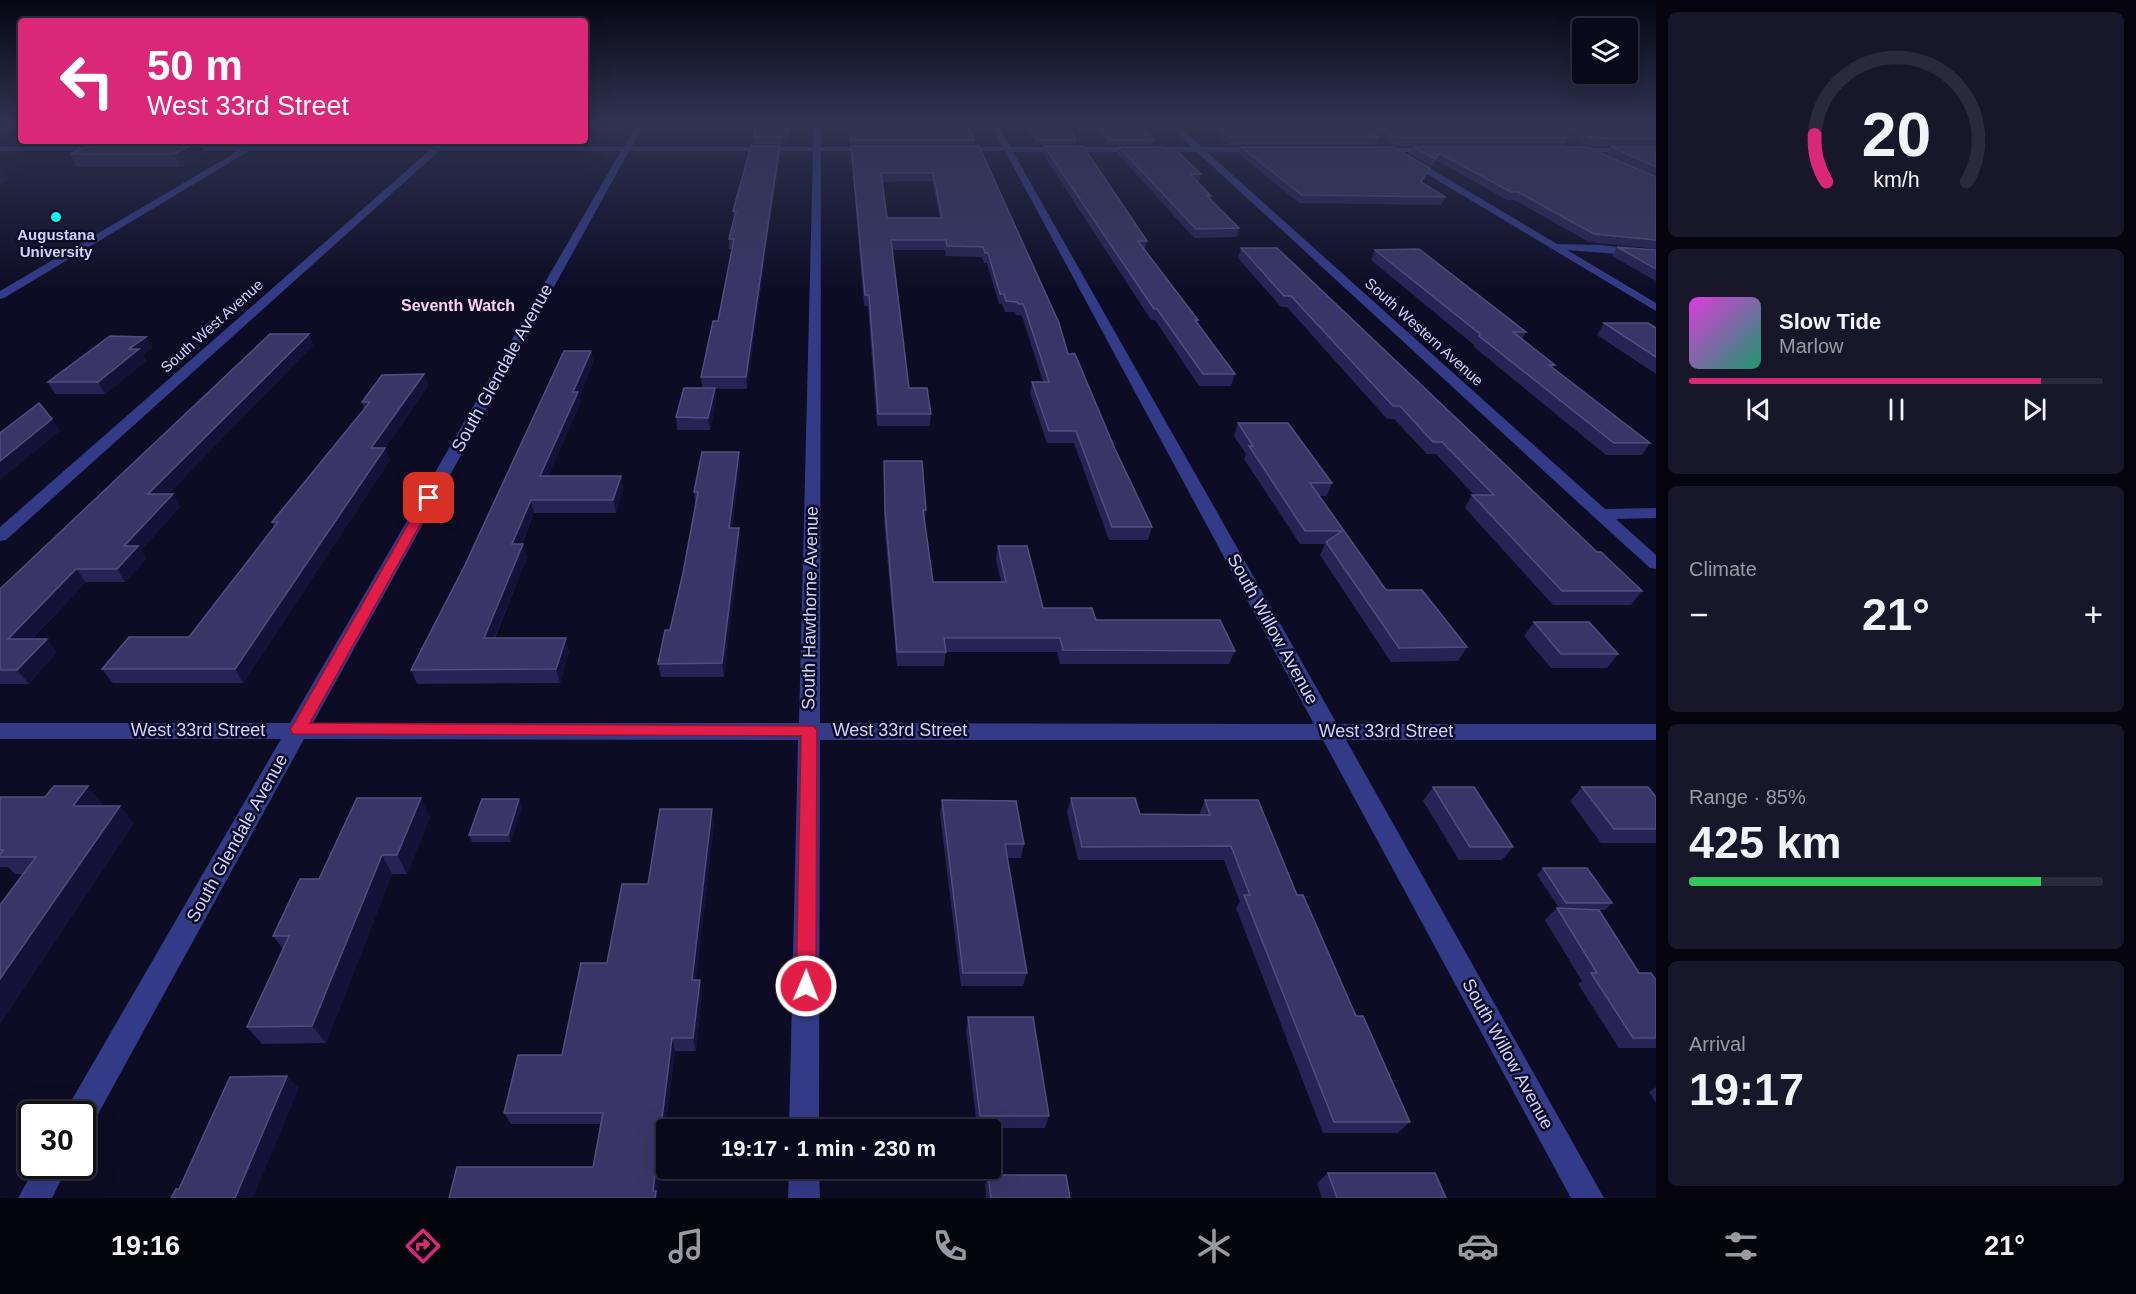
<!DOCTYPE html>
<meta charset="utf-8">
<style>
body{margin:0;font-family:Helvetica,sans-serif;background:#181729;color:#f1f3f6;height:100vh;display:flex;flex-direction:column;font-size:22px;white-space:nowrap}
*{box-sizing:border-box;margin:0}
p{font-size:20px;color:#999aa3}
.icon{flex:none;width:33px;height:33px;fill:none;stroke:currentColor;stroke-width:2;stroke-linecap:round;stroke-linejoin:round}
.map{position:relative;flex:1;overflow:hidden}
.details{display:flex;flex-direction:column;gap:12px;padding:12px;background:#06050f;width:480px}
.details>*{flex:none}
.hud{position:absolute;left:18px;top:18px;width:570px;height:126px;border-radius:6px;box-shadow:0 6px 24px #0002,0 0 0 2px #2a2a3b;background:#db2777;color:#fff;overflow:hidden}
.buttons{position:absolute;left:1572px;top:18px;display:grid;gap:12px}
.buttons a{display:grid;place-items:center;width:66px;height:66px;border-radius:6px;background:#0a091c;box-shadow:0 6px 24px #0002,0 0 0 2px #2a2a3b;font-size:30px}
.speed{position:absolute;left:18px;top:1101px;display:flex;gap:12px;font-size:30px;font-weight:700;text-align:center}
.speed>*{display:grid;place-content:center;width:78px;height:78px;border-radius:50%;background:#0a091c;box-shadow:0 6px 24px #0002,0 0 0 2px #2a2a3b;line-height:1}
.speed .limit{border:3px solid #111;border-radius:9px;background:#fff;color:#111}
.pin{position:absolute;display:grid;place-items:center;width:51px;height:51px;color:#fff;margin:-26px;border-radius:12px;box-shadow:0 3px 9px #0006}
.me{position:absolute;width:66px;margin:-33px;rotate:1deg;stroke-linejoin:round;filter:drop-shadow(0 0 4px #0008)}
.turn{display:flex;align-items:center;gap:21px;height:126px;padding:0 30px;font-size:27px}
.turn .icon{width:78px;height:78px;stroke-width:2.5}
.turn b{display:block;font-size:42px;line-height:51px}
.big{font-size:45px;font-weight:700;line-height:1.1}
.details .card{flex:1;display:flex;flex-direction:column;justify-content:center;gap:9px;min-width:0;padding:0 21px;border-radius:9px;background:#181729}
.details .dial{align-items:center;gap:0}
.dial svg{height:156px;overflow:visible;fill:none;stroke:#2a2a3b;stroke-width:7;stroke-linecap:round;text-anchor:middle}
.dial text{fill:#f1f3f6;stroke:none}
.song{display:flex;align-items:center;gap:18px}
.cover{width:72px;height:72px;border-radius:9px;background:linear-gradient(135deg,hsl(300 70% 55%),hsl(160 70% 35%))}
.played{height:6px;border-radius:3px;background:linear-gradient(90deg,#db2777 85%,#2a2a3b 85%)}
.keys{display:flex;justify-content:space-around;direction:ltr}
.heat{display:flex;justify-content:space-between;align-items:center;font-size:33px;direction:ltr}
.charge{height:9px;border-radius:4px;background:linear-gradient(90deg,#34c759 85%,#2a2a3b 0)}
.trip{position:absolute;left:656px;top:1119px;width:345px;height:60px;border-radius:6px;background:#0a091c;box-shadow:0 6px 24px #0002,0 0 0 2px #2a2a3b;font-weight:700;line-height:60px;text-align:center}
.menu{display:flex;height:96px;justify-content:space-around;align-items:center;background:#04040b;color:#999aa3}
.menu .icon{width:42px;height:42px}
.menu .current{color:#db2777}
.menu b{font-size:27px;color:#f1f3f6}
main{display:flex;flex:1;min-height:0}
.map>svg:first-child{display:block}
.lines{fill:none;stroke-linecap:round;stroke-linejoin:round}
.minor{fill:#333b89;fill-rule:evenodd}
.wall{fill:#272355;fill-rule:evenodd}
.shaded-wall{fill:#15123a}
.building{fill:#393667;stroke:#514e7f;stroke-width:1.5;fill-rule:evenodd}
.route{fill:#e11d48;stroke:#92132f;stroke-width:1.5}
.poi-dot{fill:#00fbf2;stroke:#0d0c25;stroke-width:2}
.labels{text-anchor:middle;stroke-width:5;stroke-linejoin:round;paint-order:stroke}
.far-poi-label{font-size:15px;font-weight:bold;fill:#d0d1ff;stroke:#0d0c25}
.far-street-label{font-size:15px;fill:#d0d1ff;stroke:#0d0c25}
.far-neighbourhood-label{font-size:16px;font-weight:bold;fill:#ffd2f5;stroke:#0d0c25}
.street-label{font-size:18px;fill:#d0d1ff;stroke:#0d0c25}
</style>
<main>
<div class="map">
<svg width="1656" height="1198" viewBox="0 0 1656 1198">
<rect width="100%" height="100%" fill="#0d0c25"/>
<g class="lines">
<path class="minor" d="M637,123h7l-12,24h181v-24h8v24h53l4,2 -4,2h-53l-1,572 494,1 -309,-573h-49l-4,-2 4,-2h46l-12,-24h7l13,24h182l-25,-24h8l27,24 65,1v4h-60l398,357 51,-1v10l-40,1 40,36v14l-6,-1 -56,-51 -397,-365h-184l324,572h319v16h-310l258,458h-33l-248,-458h-503l-1,390h-30l9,-390 -494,-1 -212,386 -10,3v-14h-16l4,-11 211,-364h-281v-16h290l331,-572h-182l-433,389 -6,1v-14l429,-376h-180l-245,147 -4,1v-8l238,-140h-62v-4h259l5,-3 3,3h181zM629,151h184l-14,572h-486z
M0,147h106l4,2 -4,2h-106z
M1373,148h62l4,2 -4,2h-65v-4z
M1571,148h85v4h-88l-1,-2z
M1405,157h6l146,87 43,1 56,6v6l-89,-7 89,53v8l-251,-150z
M36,1166h32l-16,32h-34z
M789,1168h30l1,30h-32z"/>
</g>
<path class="wall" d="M791,123l-2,17h-6l-1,5h-29v-8z
M848,123l127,17v5h-125z
M1024,123h41l11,17 -1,5h-38z
M1091,123h44l18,17 -1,5h-42z
M1202,123h154l22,14 -3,8h-147z
M1358,123h180l30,15 -4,8h-169z
M1539,123h117v23h-69z
M100,141h127l-7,4h-19l4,8 -25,14h-103l-7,-13z
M851,146h128l89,208 47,95 37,78 -4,13h-39l-35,-97h-27l-17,-50 2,-11h11l-20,-63 -2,-4h-5l-1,-3h-10l-3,-8h-3l-12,-41h-3l-2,-6 -36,-1 -1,-6h-53l17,138 22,26 -1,12h-53l-9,-120h-4l-13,-152zM932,181l8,37h-53l-5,-36z
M1044,146l103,95 -2,9 53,70 -1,2 38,52 -4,12h-32l-44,-66h-4l-108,-166z
M1119,147l50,4 32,23 -2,8h-2l14,14 -1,3 29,29 -2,9 -43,1 -76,-84z
M1241,147l185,29 -4,7 23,14 -4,8 -142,-2 -60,-49z
M1413,147l243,30v72l-67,-7 -75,-42h-7l-71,-40 -4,7 -22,-13z
M1611,147h45v30l-49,-23z
M781,154l-11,66 -23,169h-32l1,11 -6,30h-33l-1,-13 26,-29 -1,-11 17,-56 14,-72h-3v-10l5,-19 -1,-9z
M1617,247l39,3v31l-44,-25z
M1241,248l356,304 45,39 -11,14h-78l-88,-97 7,-13h2l-38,-41h-9l-33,-35h-7l-100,-112h-6l-43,-49z
M1375,250l151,82 -4,7 33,26 -2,3 97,75 -8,12h-36l-132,-108v-2l-103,-85z
M1604,323l52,5v46l-59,-39z
M309,334l4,11 -145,149 12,13 -39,43 5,9 -21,23h-39l-54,57 25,13 -28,32h-29v-95z
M146,337l6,11 -9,7 3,6 -41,33h-50l-7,-12z
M591,351l2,11 -14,35 1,7 -32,72h73l2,13 -7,24h-82l-12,31 5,13 -32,81 74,13 -9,32 -143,1 -6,-14z
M424,374l4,12 -43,62 5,12 -147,223h-130l-11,-14 87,-32 85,-110 -2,-5 92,-113 -2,-7z
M1238,423l94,60 -5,13h-8l67,94 81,57 -9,14 -67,1 -71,-107 5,-11h-25l-56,-85 2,-5 -12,-18z
M739,452l1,13 -8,63 8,13 -16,136h-63l-3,-13 12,-34 13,-57 12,-68 -1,-13z
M884,461l42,49 -1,10 8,62h68l-5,-23 2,-13 45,62 192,43 -6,13h-169l-3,-12h-111l-2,14h-47l-13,-144z
M1534,622l84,32 -11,14h-56l-27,-32z
M1433,787l80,60 -11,13h-43l-36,-59z
M1582,787l74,10v46h-55l-31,-42z
M0,797h45l57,6 -2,3 34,17 -134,201v-119l23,-31h-8l-7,-7h-8z
M1071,798l69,16 59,1 6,-15 92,95 59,121 54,106 -12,11h-75l-87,-225 4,-6 -16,-42h-146l-11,-48z
M519,799l3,7 -11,36h-39l-3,-7z
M942,800l82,44 -3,14h-14l20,115 -4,13h-62l-21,-172z
M430,817l-23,57h-15l-66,169 -64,1 -15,-17 36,-78 -10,-13 46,-57z
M714,823l-18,157h4l2,13 -6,58h-21l-18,142 -64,-26 8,-43h-90l-7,-11 58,-58 86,-171z
M1543,868l69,35 -7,7h-15l49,63 17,7v68h-37l-41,-64 4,-3 -37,-61 12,-12h2l-22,-33z
M968,1017l81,99 -4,12h-68l-11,-98z
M1656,1087v16l-7,-11z
M1328,1173l118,25h-124l-5,-15z
M988,1175l82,23h-84l-1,-13z"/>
<path class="shaded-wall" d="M200,141l5,12 -25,14 -6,-13z
M219,141h8l-7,4z
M780,146l1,8 -11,66 -23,169 -1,-12 24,-166z
M0,164l9,16 -9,5z
M309,334l4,11 -158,162 -7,-13z
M146,337l6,11 -9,7 3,6 -41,33 -7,-12 31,-33z
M591,351l2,11 -14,35 1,7 -37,85 -3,-13 33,-84z
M424,374l4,12 -43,62 5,12 -147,223 -8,-14 136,-221z
M715,388l1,12 -6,30 -2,-12z
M52,419l8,12 -60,49v-19z
M739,452l1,13 -10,76 -1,-13z
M621,476l2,13 -7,24 -3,-13z
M173,494l7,13 -39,43 5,9 -21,23 -8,-13 7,-23z
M531,500l3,13 -18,44 -4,-13z
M739,528l1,13 -16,136 -2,-14z
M523,544l4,13 -38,94 -5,-13z
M76,569l10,13 -67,70 -11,-13z
M566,638l3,13 -9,32 -4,-14z
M47,639l10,13 -28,32 -12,-14z
M88,786l14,17 -14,20 -15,-17z
M421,798l9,19 -23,57 -10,-19z
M519,799l3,7 -11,36 -3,-7z
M120,806l14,17 -134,201v-45z
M712,809l2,14 -19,170 -3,-13z
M382,855l10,19 -66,169 -14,-17z
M700,980l2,13 -6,58 -3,-13z
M672,1038l3,13 -18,142 2,5h-4l-2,-7z
M287,1076l12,12 -46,110h-18z"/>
<path class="building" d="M756,123h34l-1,10h-6l-1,4h-29z
M849,123h118l8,17h-125z
M1028,123h37l11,17h-38z
M1095,123h40l18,17h-43z
M1212,123h144l22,14h-148z
M1372,123h166l30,15h-171z
M1558,123h98v16l-65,-1z
M100,141h99l-25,13h-104z
M751,146h29l-10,65 -24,166h-45l12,-56h5l16,-82h-5l7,-28h-3z
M851,146h128l80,177 9,31h7l40,95 37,78h-40l-36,-96h-27l-17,-49h17l-24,-73 -2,-5h-5l-1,-2 -11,-1 -2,-7h-4l-12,-41h-3l-2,-6 -36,-1 -1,-6h-55l18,148h18l4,26h-53l-9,-119h-4zM881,173h52l9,45h-55z
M1044,146h39l64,95h-9l60,79h-3l40,54h-32l-46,-65h-3z
M1119,147h45l5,4h8l24,23h-11l21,22h-4l32,32 -43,1z
M1241,147h152l37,21 -9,14 24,15 -143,-2z
M1413,147h174l69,30v63l-62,-6 -76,-42h-7l-72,-39 -4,6z
M1611,147h45v20z
M1617,247l39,3v19z
M1241,248h36l320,304h4l41,39h-80l-90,-96h22l-52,-53h-9l-33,-36h-7l-102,-110h-7z
M1419,249l107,83h-13l42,33h-6l101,78h-36l-135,-107 1,-2 -105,-84z
M1604,323h44l8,5v29z
M270,334h39l-161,160h25l-49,52h14l-21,23h-41l-68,70h39l-30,31h-17v-81z
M110,336l36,1 -17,12h10l-41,33h-50z
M564,351h27l-18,41h5l-38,84h81l-8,24h-82l-19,44h11l-39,94h82l-10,31 -145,1 54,-105z
M424,374l-53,74h14l-150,221h-133l27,-32h60l89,-115h-6l98,-120h-8l20,-27z
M684,388h31l-7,30 -32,-1z
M39,403l13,16 -52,42v-28z
M1238,423h50l44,60h-22l76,107h36l45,57 -68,1 -73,-106 16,-11h-37l-56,-85h4z
M702,452h37l-10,76h10l-17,135 -64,1 7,-34h5l13,-57 15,-81h-4z
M884,461h38l4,49h-3l10,72h73l-8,-36h29l16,62h49l4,12h124l15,31 -172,-1 -3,-12h-116l2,14h-49l-12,-143z
M1534,622h55l29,32h-57z
M54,786h34l-15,20h47l-120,173v-74l36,-48h-36v-3l3,-4h-3v-53h45z
M1433,787h41l39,60h-43z
M1582,787h66l8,10v32h-42z
M357,798h64l-24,57h-15l-70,171 -65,1 42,-91h-16l27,-57h19z
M1071,798h64l5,16 70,1 -5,-15h53l39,95h6l53,121h7l47,106h-76l-90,-227h6l-19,-49 -149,1z
M482,799h37l-11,36h-39z
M942,800l74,1 8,43h-19l22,129h-64z
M660,809h52l-20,171h8l-7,58h-21l-19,153h3l-1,7h-206l8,-31h136l10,-54h-99l14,-58h44l19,-92h26l15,-79h26z
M1543,868h44l25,35h-46z
M1557,908l42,2 40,63h12l5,7v58h-23l-42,-65h6z
M968,1017h65l16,99h-69z
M287,1076l-52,122h-64l5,-9h3l51,-112z
M1328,1173h107l11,25h-109z
M988,1175h78l4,23h-79z"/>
<linearGradient id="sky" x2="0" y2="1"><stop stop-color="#070714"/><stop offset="0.42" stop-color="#2f3451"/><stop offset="1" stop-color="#2f3451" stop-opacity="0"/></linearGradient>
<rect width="1656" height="291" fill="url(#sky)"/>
<path class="route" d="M429,495l6,3 -125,225 504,3 3,4 -1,256 -3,7 -7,3 -7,-3 -3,-7 5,-250 -508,-2 -3,-5 3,-4 130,-227z"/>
<circle class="poi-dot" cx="56" cy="217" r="6"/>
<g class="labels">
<g class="far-poi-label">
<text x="56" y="240">Augustana<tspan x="56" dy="17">University</tspan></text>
</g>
<g class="far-street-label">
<text transform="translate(212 326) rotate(-42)" y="5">South West Avenue</text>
<text transform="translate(1424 332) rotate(42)" y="5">South Western Avenue</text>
</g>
<g class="far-neighbourhood-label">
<text x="458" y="311">Seventh Watch</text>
</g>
<g class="street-label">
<text transform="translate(502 368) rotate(-61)" y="6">South Glendale Avenue</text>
<text transform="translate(810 608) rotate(-89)" y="6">South Hawthorne Avenue</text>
<text transform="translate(1273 629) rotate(61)" y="6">South Willow Avenue</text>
<text x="198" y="736">West 33rd Street</text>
<text x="900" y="736">West 33rd Street</text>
<text x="1386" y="737">West 33rd Street</text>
<text transform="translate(237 838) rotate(-61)" y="6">South Glendale Avenue</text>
<text transform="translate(1508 1054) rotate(61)" y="6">South Willow Avenue</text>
</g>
</g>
</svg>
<div class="buttons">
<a><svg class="icon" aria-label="layers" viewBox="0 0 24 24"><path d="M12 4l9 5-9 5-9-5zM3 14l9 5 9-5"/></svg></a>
</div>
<div class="speed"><div class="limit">30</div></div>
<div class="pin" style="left:429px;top:498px;background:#d93025"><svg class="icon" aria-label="arrive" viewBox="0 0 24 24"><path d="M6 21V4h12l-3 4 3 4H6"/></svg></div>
<svg class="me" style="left:806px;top:986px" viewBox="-20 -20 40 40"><circle r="17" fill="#e11d48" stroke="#fff" stroke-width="3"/><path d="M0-11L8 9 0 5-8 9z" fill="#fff"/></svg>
<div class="trip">19:17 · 1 min · 230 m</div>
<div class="hud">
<div class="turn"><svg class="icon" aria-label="left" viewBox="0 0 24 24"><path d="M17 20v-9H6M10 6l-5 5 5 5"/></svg><div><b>50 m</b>West 33rd Street</div></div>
</div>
</div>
<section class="details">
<div class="card dial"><svg viewBox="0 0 100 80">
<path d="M14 69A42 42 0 1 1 86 69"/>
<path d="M14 69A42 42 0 0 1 8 45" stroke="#db2777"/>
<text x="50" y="56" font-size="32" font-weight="700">20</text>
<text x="50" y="72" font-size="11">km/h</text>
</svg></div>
<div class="card">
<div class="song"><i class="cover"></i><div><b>Slow Tide</b><p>Marlow</p></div></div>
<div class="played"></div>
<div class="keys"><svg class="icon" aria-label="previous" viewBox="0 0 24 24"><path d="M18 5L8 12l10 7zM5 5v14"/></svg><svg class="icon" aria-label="pause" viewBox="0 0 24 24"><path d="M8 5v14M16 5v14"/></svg><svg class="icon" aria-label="next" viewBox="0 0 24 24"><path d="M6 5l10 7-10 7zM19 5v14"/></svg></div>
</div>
<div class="card"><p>Climate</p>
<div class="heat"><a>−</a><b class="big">21°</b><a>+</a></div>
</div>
<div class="card"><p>Range · 85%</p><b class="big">425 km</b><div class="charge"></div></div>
<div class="card"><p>Arrival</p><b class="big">19:17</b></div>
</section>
</main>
<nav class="menu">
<b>19:16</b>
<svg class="icon current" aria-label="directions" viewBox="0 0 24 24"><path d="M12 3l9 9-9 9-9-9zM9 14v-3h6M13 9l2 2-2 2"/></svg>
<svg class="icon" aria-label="music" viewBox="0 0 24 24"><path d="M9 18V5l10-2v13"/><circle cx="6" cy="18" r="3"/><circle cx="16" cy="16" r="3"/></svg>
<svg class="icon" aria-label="phone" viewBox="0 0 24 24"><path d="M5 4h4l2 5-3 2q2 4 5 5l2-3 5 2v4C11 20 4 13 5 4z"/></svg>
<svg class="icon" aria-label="climate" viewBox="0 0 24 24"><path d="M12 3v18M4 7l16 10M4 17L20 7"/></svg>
<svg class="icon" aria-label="car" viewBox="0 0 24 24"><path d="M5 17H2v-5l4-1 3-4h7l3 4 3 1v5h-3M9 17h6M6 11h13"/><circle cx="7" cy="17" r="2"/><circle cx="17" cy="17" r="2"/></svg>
<svg class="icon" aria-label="filters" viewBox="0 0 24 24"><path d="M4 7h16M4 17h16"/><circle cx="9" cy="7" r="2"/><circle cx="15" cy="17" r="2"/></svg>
<b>21°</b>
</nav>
